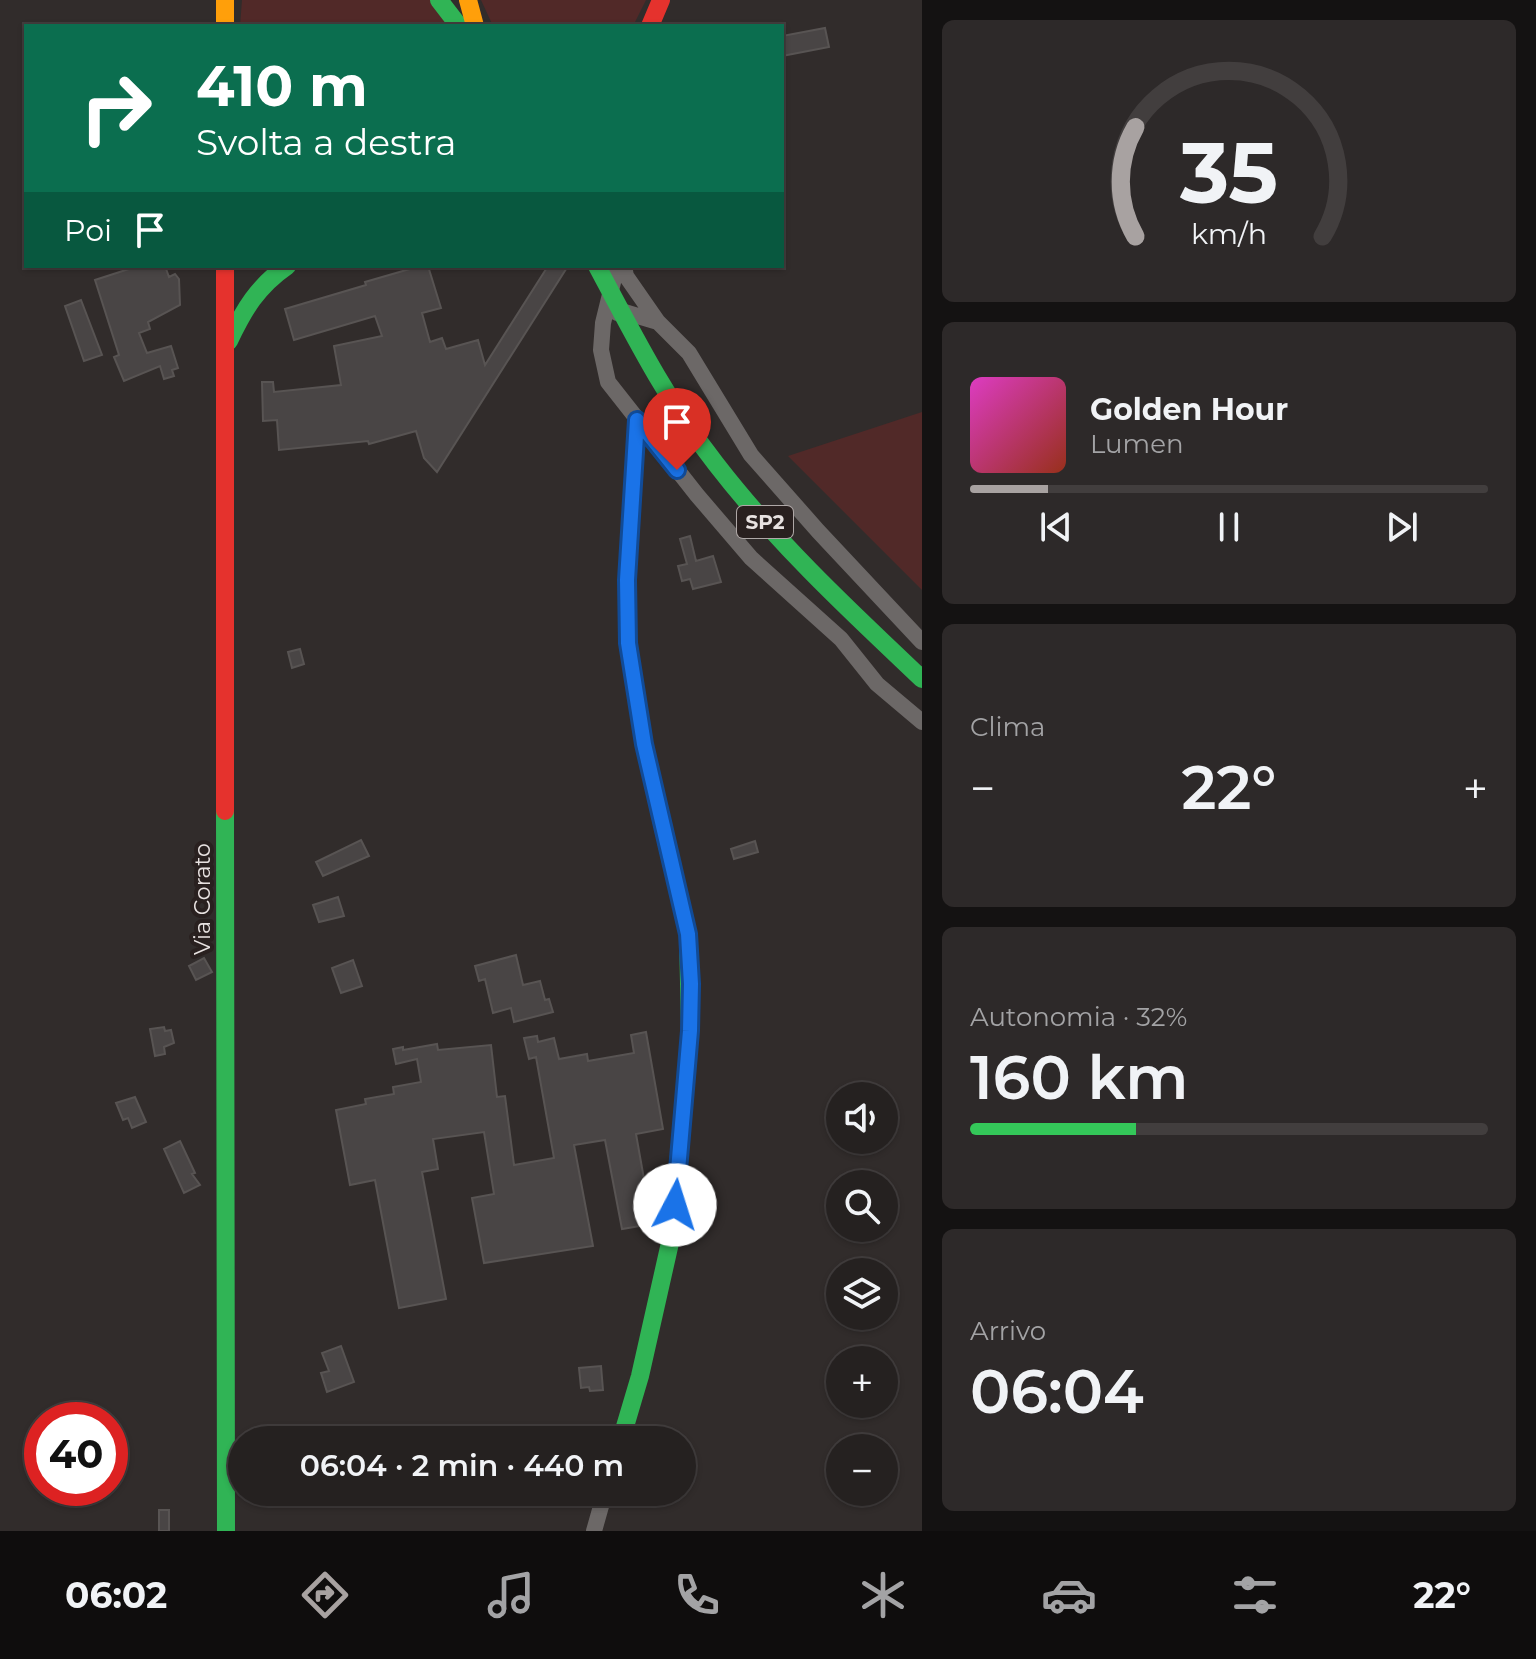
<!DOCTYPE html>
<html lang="it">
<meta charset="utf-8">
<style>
body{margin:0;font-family:Montserrat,sans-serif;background:#2d2929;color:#f1f3f6;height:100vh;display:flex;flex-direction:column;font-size:30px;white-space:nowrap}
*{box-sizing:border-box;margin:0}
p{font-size:26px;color:#a3a3a5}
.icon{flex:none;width:44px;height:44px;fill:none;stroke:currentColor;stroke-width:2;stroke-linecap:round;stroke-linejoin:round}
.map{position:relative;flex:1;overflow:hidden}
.sheet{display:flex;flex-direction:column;gap:20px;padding:20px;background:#141212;width:614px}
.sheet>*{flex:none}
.hud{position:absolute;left:24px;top:24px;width:760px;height:244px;border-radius:0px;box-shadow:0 2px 6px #0004,0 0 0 2px #423e3e;background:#0b6e4f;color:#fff;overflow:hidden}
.buttons{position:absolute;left:826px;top:1082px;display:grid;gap:16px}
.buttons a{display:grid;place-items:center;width:72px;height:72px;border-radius:50%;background:#252120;box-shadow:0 2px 6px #0004,0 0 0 2px #423e3e;font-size:40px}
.speed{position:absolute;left:24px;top:1402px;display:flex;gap:16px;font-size:40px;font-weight:700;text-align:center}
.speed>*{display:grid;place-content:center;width:104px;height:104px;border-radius:50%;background:#252120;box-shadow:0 2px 6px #0004,0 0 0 2px #423e3e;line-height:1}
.speed .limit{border:12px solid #d22;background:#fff;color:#111}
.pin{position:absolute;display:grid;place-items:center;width:68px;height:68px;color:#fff;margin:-82px -34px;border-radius:50% 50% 50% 0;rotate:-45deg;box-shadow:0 0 8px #0007}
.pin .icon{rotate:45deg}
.me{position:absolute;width:88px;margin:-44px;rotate:5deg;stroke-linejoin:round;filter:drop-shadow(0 0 6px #0008)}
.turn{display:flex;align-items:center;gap:28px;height:168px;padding:0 40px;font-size:36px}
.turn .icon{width:104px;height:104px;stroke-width:2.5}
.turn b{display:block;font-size:56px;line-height:68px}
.then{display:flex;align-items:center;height:76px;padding:0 40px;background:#0003;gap:16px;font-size:30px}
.big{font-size:60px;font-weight:600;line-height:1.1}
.sheet .tile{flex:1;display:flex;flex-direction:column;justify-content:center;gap:12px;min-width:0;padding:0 28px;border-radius:12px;background:#2d2929}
.sheet .dial{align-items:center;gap:0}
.dial svg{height:208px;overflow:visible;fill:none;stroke:#423e3e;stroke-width:7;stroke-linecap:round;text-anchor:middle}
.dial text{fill:#f1f3f6;stroke:none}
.song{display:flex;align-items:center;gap:24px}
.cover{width:96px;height:96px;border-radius:12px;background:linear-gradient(135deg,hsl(310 70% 55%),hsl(10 70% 35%))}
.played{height:8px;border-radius:4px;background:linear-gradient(90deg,#a8a2a1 15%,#423e3e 15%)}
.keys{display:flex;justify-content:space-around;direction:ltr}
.heat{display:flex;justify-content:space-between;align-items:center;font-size:44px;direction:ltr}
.charge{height:12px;border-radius:6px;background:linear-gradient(90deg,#34c759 32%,#423e3e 0)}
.trip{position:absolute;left:228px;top:1426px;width:468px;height:80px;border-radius:40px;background:#252120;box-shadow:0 2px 6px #0004,0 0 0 2px #423e3e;font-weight:600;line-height:80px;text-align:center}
.tabs{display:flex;height:128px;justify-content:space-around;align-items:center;background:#0f0d0d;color:#a3a3a5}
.tabs .icon{width:56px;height:56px}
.tabs .active{color:#a8a2a1}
.tabs b{font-size:36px;color:#f1f3f6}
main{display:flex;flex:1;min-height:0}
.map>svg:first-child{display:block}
.green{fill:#512928}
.building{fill:#494545;stroke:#585453;stroke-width:2}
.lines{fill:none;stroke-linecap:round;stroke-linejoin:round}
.street{stroke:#6c6867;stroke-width:16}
.fast{stroke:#30b455;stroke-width:18}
.slow{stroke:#ff9f0a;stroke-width:18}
.jam{stroke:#e5322d;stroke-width:18}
.route-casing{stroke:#114b97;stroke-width:20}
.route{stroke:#1a73e8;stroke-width:14}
.labels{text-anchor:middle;stroke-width:8;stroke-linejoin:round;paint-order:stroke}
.shield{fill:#29201f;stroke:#afa8a7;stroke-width:2}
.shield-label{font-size:20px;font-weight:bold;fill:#e8e2e1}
.street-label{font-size:22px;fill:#e8e2e1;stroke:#29201f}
</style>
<main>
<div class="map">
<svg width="922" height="1531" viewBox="0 0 922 1531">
<rect width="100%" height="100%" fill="#312c2b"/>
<path class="green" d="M242,0h190l15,26h-207z
M481,0h165l-13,26h-140z
M922,412v178l-134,-134z"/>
<path class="building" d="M825,28l4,19 -47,9v-20z
M138,266h27l4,11 6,-3 4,5 1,26 -32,17 2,7 -11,4 8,20 24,-7 7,22 -6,2 2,6 -10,3 -4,-13 -36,15 -10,-24 5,-2 -24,-75z
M420,266h8l13,42 -19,5 8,29 12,-4 4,11 32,-9 7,25 63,-99h20l-131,206 -13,-14 -8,-27 -47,13 -1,-3 -89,9 -2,-30 -14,1 -1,-39h11l1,10 67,-7 -7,-39 48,-10 -7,-20 -81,24 -9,-31 81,-24 -1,-3z
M81,300l21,55 -18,6 -19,-55z
M690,536l6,25 17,-5 8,26 -28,7 -3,-10 -8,2 -4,-15 9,-2 -7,-25z
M300,649l4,15 -12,4 -4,-16z
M361,840l8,16 -46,20 -7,-14z
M755,841l3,11 -24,7 -3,-10z
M338,897l6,19 -25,6 -6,-17z
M516,955l7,30 17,-4 5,19 4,-1 4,13 -39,10 -3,-14 -18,5 -8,-34 -6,2 -4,-15z
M204,958l8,14 -16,8 -7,-14z
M353,960l9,26 -21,7 -9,-25z
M164,1027l1,4 6,-1 3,13 -10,4 1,7 -10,2 -5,-27z
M646,1032l17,97 -27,5 16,90 -30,5 -17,-89 -31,5 19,101 -109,17 -12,-65 22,-4 -10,-62 -51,7 5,30 -16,3 24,127 -47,9 -24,-128 -25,5 -14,-75 30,-6 -1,-5 29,-5 -1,-7 28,-5 -4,-23 -21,5 -3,-15 10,-2v3l34,-6 1,6 53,-5 6,52 8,-1 9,69 40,-7 -18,-101 -7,2 -5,-21 13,-2 1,6 16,-4 5,21 28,-5 1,7 46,-8 -3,-18z
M135,1097l11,25 -14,6 -4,-10 -5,2 -7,-17z
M180,1141l15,32 -3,1 8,11 -16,8 -20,-44z
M341,1346l13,36 -27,10 -6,-19 8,-2 -7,-18z
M601,1366l2,24 -13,1 -1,-4 -8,1 -2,-20z
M159,1510h10v21h-10z"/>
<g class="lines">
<path class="street" d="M617,266l-14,57 -2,27 7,32 89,113 54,63 90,81 36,45 45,38
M624,266l2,10 32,46
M617,313l4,-2 37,11 31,31 62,102 67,76 104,111
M594,1531l11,-39"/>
<path class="fast" d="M439,0l20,26
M597,266c36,68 71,137 119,198 61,79 134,147 206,215
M229,341c15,-32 29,-55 58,-75
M225,811l1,720
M621,1440l19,-64 32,-142 18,-203 -2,-97 -21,-89"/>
<path class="slow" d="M225,0v26
M468,0l7,26"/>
<path class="jam" d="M650,26l11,-26
M225,266v545
M637,420l-10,160 1,63 16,101 23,101"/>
</g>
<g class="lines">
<g class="route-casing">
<path id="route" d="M675,1205l15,-174 1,-47 -3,-50 -44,-190 -16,-101 -1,-63 10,-160 40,50"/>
</g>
<use href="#route" class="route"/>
</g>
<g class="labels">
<rect class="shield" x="737" y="506" width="56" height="32" rx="6"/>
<g class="shield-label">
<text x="765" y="529">SP2</text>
</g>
<g class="street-label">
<text transform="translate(202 899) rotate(-90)" y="8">Via Corato</text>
</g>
</g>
</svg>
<div class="buttons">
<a><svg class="icon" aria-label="sound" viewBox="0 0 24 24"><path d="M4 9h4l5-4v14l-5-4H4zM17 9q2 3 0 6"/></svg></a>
<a><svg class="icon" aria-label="search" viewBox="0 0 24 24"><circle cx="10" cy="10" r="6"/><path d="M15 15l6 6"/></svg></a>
<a><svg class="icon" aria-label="layers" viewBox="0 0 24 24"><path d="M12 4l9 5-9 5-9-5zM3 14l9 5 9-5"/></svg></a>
<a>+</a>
<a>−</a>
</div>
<div class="speed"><div class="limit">40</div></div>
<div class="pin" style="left:677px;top:470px;background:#d93025"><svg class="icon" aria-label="arrive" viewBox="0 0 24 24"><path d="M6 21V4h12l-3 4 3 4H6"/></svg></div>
<svg class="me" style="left:675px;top:1205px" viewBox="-20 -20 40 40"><circle r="19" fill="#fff"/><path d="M0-13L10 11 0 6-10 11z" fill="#1a73e8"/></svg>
<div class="trip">06:04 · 2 min · 440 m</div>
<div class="hud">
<div class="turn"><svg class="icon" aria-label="right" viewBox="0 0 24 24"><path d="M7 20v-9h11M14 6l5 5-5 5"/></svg><div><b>410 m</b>Svolta a destra</div></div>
<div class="then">Poi<svg class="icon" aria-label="arrive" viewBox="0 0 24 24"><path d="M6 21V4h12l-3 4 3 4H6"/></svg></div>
</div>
</div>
<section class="sheet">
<div class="tile dial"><svg viewBox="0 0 100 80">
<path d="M14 69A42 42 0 1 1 86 69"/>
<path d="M14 69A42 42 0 0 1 14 27" stroke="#a8a2a1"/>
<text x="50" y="56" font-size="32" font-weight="700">35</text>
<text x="50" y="72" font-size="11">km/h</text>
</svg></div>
<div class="tile">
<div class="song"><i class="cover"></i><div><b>Golden Hour</b><p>Lumen</p></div></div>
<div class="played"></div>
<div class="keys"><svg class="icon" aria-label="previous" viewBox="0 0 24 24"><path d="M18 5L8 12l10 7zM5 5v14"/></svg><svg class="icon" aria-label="pause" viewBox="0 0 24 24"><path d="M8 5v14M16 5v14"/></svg><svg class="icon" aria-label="next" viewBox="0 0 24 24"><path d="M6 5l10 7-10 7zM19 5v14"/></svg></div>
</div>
<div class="tile"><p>Clima</p>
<div class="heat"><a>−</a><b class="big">22°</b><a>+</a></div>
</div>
<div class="tile"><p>Autonomia · 32%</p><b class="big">160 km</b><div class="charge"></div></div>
<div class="tile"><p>Arrivo</p><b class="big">06:04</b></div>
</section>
</main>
<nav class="tabs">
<b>06:02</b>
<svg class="icon active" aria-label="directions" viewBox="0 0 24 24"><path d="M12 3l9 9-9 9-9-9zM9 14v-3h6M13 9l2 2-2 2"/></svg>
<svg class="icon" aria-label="music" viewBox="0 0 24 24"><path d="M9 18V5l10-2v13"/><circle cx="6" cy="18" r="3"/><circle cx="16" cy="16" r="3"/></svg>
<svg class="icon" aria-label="phone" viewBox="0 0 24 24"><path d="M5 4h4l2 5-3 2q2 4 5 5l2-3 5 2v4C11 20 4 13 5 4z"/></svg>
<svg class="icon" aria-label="climate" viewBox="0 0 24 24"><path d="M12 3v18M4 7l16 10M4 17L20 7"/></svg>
<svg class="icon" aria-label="car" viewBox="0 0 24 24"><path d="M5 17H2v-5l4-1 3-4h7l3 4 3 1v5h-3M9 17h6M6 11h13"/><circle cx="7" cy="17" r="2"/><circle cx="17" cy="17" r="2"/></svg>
<svg class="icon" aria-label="filters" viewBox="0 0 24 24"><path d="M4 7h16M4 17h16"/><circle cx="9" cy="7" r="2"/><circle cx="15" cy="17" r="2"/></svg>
<b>22°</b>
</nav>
